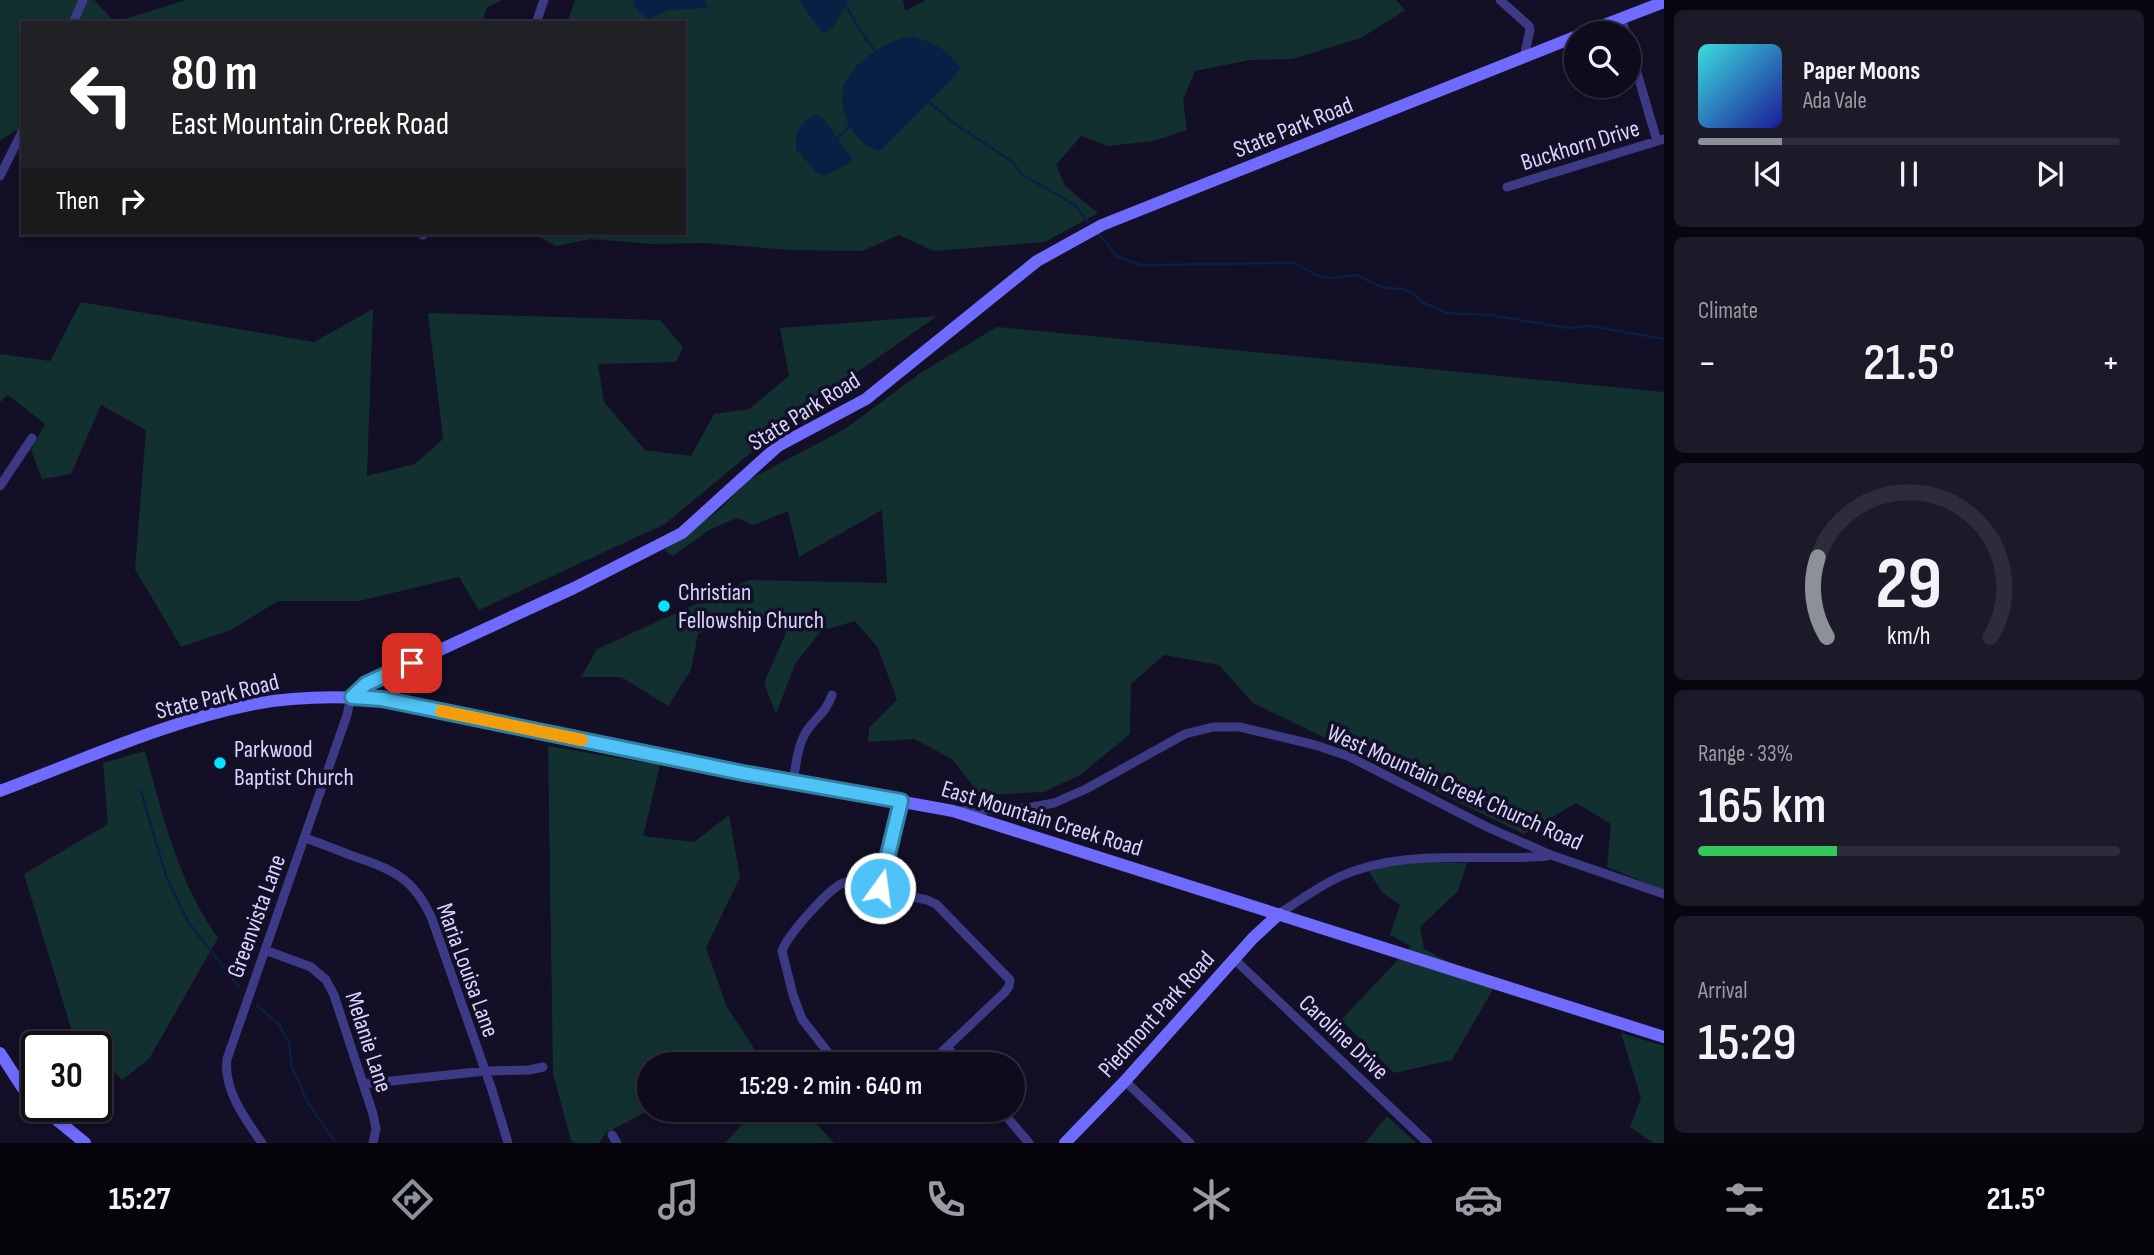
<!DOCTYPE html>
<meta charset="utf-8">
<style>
body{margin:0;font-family:"Sofia Sans Condensed",sans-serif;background:#1c1929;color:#f1f3f6;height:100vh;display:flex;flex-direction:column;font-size:26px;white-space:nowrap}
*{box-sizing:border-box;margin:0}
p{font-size:23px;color:#9b9ba3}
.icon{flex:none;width:38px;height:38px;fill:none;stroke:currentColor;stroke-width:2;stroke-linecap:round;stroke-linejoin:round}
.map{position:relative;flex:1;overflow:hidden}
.drawer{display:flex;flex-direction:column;gap:10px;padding:10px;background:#08060f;width:490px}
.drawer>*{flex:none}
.top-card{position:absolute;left:21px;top:21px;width:665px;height:214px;border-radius:0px;box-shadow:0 4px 10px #0003,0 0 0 2px #2e2b3b;background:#202124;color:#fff;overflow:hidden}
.fabs{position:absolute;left:1564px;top:21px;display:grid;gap:14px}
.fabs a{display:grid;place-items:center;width:77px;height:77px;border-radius:50%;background:#0e0b1c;box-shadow:0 4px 10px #0003,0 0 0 2px #2e2b3b;font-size:35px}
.speed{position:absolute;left:21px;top:1031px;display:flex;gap:14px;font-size:35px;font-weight:700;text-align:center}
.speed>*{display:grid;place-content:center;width:91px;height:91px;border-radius:50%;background:#0e0b1c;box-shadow:0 4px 10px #0003,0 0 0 2px #2e2b3b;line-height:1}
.speed .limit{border:4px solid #111;border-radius:10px;background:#fff;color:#111}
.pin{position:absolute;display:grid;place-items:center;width:60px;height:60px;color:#fff;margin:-30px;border-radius:14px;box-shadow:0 4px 10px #0006}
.me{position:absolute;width:77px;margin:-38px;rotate:14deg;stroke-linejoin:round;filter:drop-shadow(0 0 5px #0008)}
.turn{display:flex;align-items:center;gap:24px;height:147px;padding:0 35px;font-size:32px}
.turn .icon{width:91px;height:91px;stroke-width:2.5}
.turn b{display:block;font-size:49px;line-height:60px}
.then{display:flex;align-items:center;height:66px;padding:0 35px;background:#0003;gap:14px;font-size:26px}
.big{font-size:52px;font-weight:600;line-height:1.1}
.drawer .widget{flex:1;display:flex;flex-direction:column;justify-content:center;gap:10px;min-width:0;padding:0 24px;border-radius:10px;background:#1c1929}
.drawer .dial{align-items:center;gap:0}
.dial svg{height:182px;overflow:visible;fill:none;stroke:#2e2b3b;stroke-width:7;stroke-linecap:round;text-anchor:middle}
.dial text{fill:#f1f3f6;stroke:none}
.song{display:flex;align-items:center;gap:21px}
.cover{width:84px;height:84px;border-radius:10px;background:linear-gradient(135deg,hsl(180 70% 55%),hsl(240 70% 35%))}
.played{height:7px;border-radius:4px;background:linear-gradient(90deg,#8c9099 20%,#2e2b3b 20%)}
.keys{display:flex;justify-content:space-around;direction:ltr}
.heat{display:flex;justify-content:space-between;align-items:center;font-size:38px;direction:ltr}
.charge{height:10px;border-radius:5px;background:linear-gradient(90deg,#34c759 33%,#2e2b3b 0)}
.trip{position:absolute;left:637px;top:1052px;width:388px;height:70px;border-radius:35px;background:#0e0b1c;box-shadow:0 4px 10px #0003,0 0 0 2px #2e2b3b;font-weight:600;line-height:70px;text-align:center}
.dock{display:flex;height:112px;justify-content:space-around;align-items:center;background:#06040b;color:#9b9ba3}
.dock .icon{width:49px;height:49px}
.dock .current{color:#8c9099}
.dock b{font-size:32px;color:#f1f3f6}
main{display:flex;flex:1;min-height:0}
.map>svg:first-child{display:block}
.green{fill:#12302f}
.water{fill:#0a1f44}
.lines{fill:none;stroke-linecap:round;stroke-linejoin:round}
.stream{stroke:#0a1f44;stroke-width:2.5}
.street{stroke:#3d3a85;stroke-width:9}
.secondary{stroke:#6f6bff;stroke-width:12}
.route-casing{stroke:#337fa1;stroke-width:18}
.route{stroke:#4fc3f7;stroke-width:12}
.slow{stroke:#f59e0b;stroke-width:12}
.poi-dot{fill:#00e5ff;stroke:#130f26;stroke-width:2.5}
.labels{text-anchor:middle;stroke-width:7;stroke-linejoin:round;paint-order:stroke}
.street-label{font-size:24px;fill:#d9d4ff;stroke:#130f26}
.poi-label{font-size:24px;fill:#d9d4ff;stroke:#130f26;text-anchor:start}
</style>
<main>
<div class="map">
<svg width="1664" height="1143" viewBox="0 0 1664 1143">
<rect width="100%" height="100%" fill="#130f26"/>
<path class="green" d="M0,0h94l21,22 71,-22h317l-16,7 -5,16h-459v104l-23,13z
M575,0h328l2,11 21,-11h470l9,10 -44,28 -69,21 -42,1 -55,11 -12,29 4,30 -34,11 -45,5 -27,-10 -25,29 9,21 33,27 -53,29 -111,9 -35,-16 -37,16 -72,-1 -85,-7 -54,1 -60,-5 -35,7 -25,-13h153v-210h-117z
M81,302l233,40 59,-33 -6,167 48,-12 28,-25 -15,-126 232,7 23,27 -7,15 -78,2 6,38 41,48 46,6 23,-42 35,-5 40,-33 -9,-48 157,-12 -142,100 -130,108 -186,86 -20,-33 -100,24h-81l-47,29 -50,17 -46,-78 11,-139 -45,-25 -30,69 -29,5 -11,-29 14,-26 -37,-29 -8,7v-48l50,7z
M997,327l667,65v498l-57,-23 4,-43 -35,-21 -52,31 -271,-131 -34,-38 -55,-10 -33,29 -1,50 -50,41 -36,17 -64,3 -28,-36 -38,-20 -46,3 1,-14 28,-28 -19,-52 -23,-27 -34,10 -26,33 -19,50 -12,-31 22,-50 -31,-20 -25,5 -32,16 -7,36 -23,36 -47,-29h-40l16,-28 152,-69 138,3 -5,-73 -83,47 -11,-46 -35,14 -16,-7 -26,11 -38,27 -9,-6 54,-39 32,-32 95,-50 77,-57z
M548,746l112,19 -17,71 51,6 35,-27 11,62 -34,71 21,59 37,57h-115l1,46 -44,23 -7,10h-25l-3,-3 -18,-66z
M145,751c18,65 33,131 73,187l-69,121 -27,21 -26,-26v-8h-7l-18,-18 -47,-154 84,-50 -5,-61z
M1403,862l64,1 -9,28 -38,36 4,22 71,37 -43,74 -58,13 -53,-53 70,-74 -21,-11 10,-30 -18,-13 -15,-23z
M1621,1033l43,13v97h-11l-23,-16 11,-29z
M741,1110h63l30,33h-109l21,-23z
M1387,1116l29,27h-51z"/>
<path class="water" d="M633,0h72l3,8 -39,2 -21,9 -14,-13z
M799,0h49l-13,25 -12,9z
M913,36l26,10 22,21 -5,8 -76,76c-14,-4 -21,-11 -29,-23 -7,-13 -12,-29 -7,-43 9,-24 45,-46 69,-49z
M816,115l7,3 29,40 -2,5 -26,13 -8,-4 -20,-23c0,-18 3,-27 20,-34z"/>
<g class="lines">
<path class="stream" d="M843,0l15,27 17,24
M929,102l26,22 56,37 12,14 52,30 13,17
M837,138l13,-12
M1098,233l20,24 23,8 154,-2 21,12 15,3 25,-3 28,13 19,1 8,3 13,11 23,10 43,2 78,13 23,-2 73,13
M141,791l25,85 22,46 51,65
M257,1006l21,17 11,19 3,25 16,36 28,40"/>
<path class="street" d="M1500,0l29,26 1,4 -6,27
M1621,18l5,15
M73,23l10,-23
M536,23l8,-23
M1629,45l28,96
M0,176l23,-46
M1507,187l157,-48
M423,235l2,-2
M0,486l32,-48
M793,782c3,-16 4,-35 13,-50 9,-14 20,-19 26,-37
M958,811l69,-3 27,-5 32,-14 99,-55 28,-7h27l75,18 33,11 139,71 64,28 113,39
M305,838c15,5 30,11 45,17 41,14 64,22 82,64l60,171 16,53
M880,888l21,-87
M1279,914c19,-13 39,-27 60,-37 66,-30 139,-15 208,-21
M265,950l46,17 15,13 8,15 39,119 3,15 -3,14
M1234,959l194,184
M947,1047l14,17
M837,1064l-35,-45 -9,-24 -11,-44c5,-15 49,-66 64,-69l81,18 9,4 74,76 -1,6 -4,6 -76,72
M1125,1081l65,62
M363,1084l122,-13 44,-1 14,-3
M1001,1110l28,33
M612,1135l5,8
M262,1143c-17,-24 -39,-54 -35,-84l120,-344 4,-18"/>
<path class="secondary" d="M1583,33l81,-31
M351,697l15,-13 208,-96 108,-55 96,-87 88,-47 171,-138 65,-36 475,-189
M0,791c83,-31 167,-70 254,-87 42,-8 85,-8 128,-5l361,74 210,38 711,226
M0,1053l22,34 15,15
M40,1106l45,37
M1065,1143l60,-62 128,-143 26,-24"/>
</g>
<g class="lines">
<g class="route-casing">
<path id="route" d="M412,663l-46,21 -14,13 30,2 361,74 158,28 -21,87"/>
</g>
<use href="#route" class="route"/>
<path class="slow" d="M441,711l141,29"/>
</g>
<g class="poi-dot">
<circle cx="664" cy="606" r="7"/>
<circle cx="220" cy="763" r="7"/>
</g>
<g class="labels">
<g class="street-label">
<text transform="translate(1293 127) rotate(-22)" y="8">State Park Road</text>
<text transform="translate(1580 145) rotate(-17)" y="8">Buckhorn Drive</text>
<text transform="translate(804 411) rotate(-32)" y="8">State Park Road</text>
<text transform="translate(217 696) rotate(-14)" y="8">State Park Road</text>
<text transform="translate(1455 787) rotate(24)" y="8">West Mountain Creek Church Road</text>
<text transform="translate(1042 818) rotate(17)" y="8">East Mountain Creek Road</text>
<text transform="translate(256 916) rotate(-70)" y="8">Greenvista Lane</text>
<text transform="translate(468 970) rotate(70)" y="8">Maria Louisa Lane</text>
<text transform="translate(1156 1014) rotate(-48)" y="8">Piedmont Park Road</text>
<text transform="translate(1344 1037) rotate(43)" y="8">Caroline Drive</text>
<text transform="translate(369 1042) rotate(72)" y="8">Melanie Lane</text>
</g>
<g class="poi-label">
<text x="678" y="600">Christian<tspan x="678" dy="28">Fellowship Church</tspan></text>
<text x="234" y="757">Parkwood<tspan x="234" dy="28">Baptist Church</tspan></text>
</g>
</g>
</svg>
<div class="fabs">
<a><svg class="icon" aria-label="search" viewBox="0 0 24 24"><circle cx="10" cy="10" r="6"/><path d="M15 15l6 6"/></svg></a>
</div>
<div class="speed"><div class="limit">30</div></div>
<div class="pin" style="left:412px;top:663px;background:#d93025"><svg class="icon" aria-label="arrive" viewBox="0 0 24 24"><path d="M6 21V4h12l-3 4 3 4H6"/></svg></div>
<svg class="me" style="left:880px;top:888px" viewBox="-20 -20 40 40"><circle r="17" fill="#4fc3f7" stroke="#fff" stroke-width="3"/><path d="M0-11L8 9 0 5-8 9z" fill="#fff"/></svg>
<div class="trip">15:29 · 2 min · 640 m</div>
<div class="top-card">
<div class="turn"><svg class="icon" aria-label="left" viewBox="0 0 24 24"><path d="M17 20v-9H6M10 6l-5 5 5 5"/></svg><div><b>80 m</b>East Mountain Creek Road</div></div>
<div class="then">Then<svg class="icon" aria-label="right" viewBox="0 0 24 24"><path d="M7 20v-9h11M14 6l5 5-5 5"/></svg></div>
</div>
</div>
<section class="drawer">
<div class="widget">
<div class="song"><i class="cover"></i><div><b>Paper Moons</b><p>Ada Vale</p></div></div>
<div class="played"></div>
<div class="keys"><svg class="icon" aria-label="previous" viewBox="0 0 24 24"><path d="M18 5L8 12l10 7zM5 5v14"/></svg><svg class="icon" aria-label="pause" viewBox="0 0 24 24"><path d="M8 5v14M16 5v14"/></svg><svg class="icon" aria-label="next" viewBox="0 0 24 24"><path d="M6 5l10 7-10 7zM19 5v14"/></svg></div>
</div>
<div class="widget"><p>Climate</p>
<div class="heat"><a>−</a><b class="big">21.5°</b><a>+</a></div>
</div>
<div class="widget dial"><svg viewBox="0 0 100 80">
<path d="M14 69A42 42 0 1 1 86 69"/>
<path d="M14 69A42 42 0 0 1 10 34" stroke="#8c9099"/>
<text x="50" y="56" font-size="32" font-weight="700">29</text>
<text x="50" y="72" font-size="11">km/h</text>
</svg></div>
<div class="widget"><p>Range · 33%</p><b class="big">165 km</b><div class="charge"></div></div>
<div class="widget"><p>Arrival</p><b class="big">15:29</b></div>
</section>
</main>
<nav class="dock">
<b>15:27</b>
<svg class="icon current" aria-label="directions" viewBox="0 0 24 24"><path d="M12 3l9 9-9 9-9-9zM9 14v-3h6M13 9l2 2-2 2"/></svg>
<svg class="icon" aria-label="music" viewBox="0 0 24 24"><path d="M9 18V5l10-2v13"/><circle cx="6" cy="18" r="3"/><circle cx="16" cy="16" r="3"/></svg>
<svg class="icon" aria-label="phone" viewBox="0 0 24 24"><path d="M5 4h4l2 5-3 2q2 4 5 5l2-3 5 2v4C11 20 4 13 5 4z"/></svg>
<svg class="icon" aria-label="climate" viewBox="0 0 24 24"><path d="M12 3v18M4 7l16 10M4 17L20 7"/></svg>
<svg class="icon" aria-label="car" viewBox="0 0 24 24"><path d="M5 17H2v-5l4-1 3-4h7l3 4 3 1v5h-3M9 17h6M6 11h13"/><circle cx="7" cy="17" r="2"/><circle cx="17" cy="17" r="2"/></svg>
<svg class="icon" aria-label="filters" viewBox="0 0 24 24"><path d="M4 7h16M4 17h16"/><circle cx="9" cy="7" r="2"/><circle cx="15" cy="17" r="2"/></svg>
<b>21.5°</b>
</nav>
